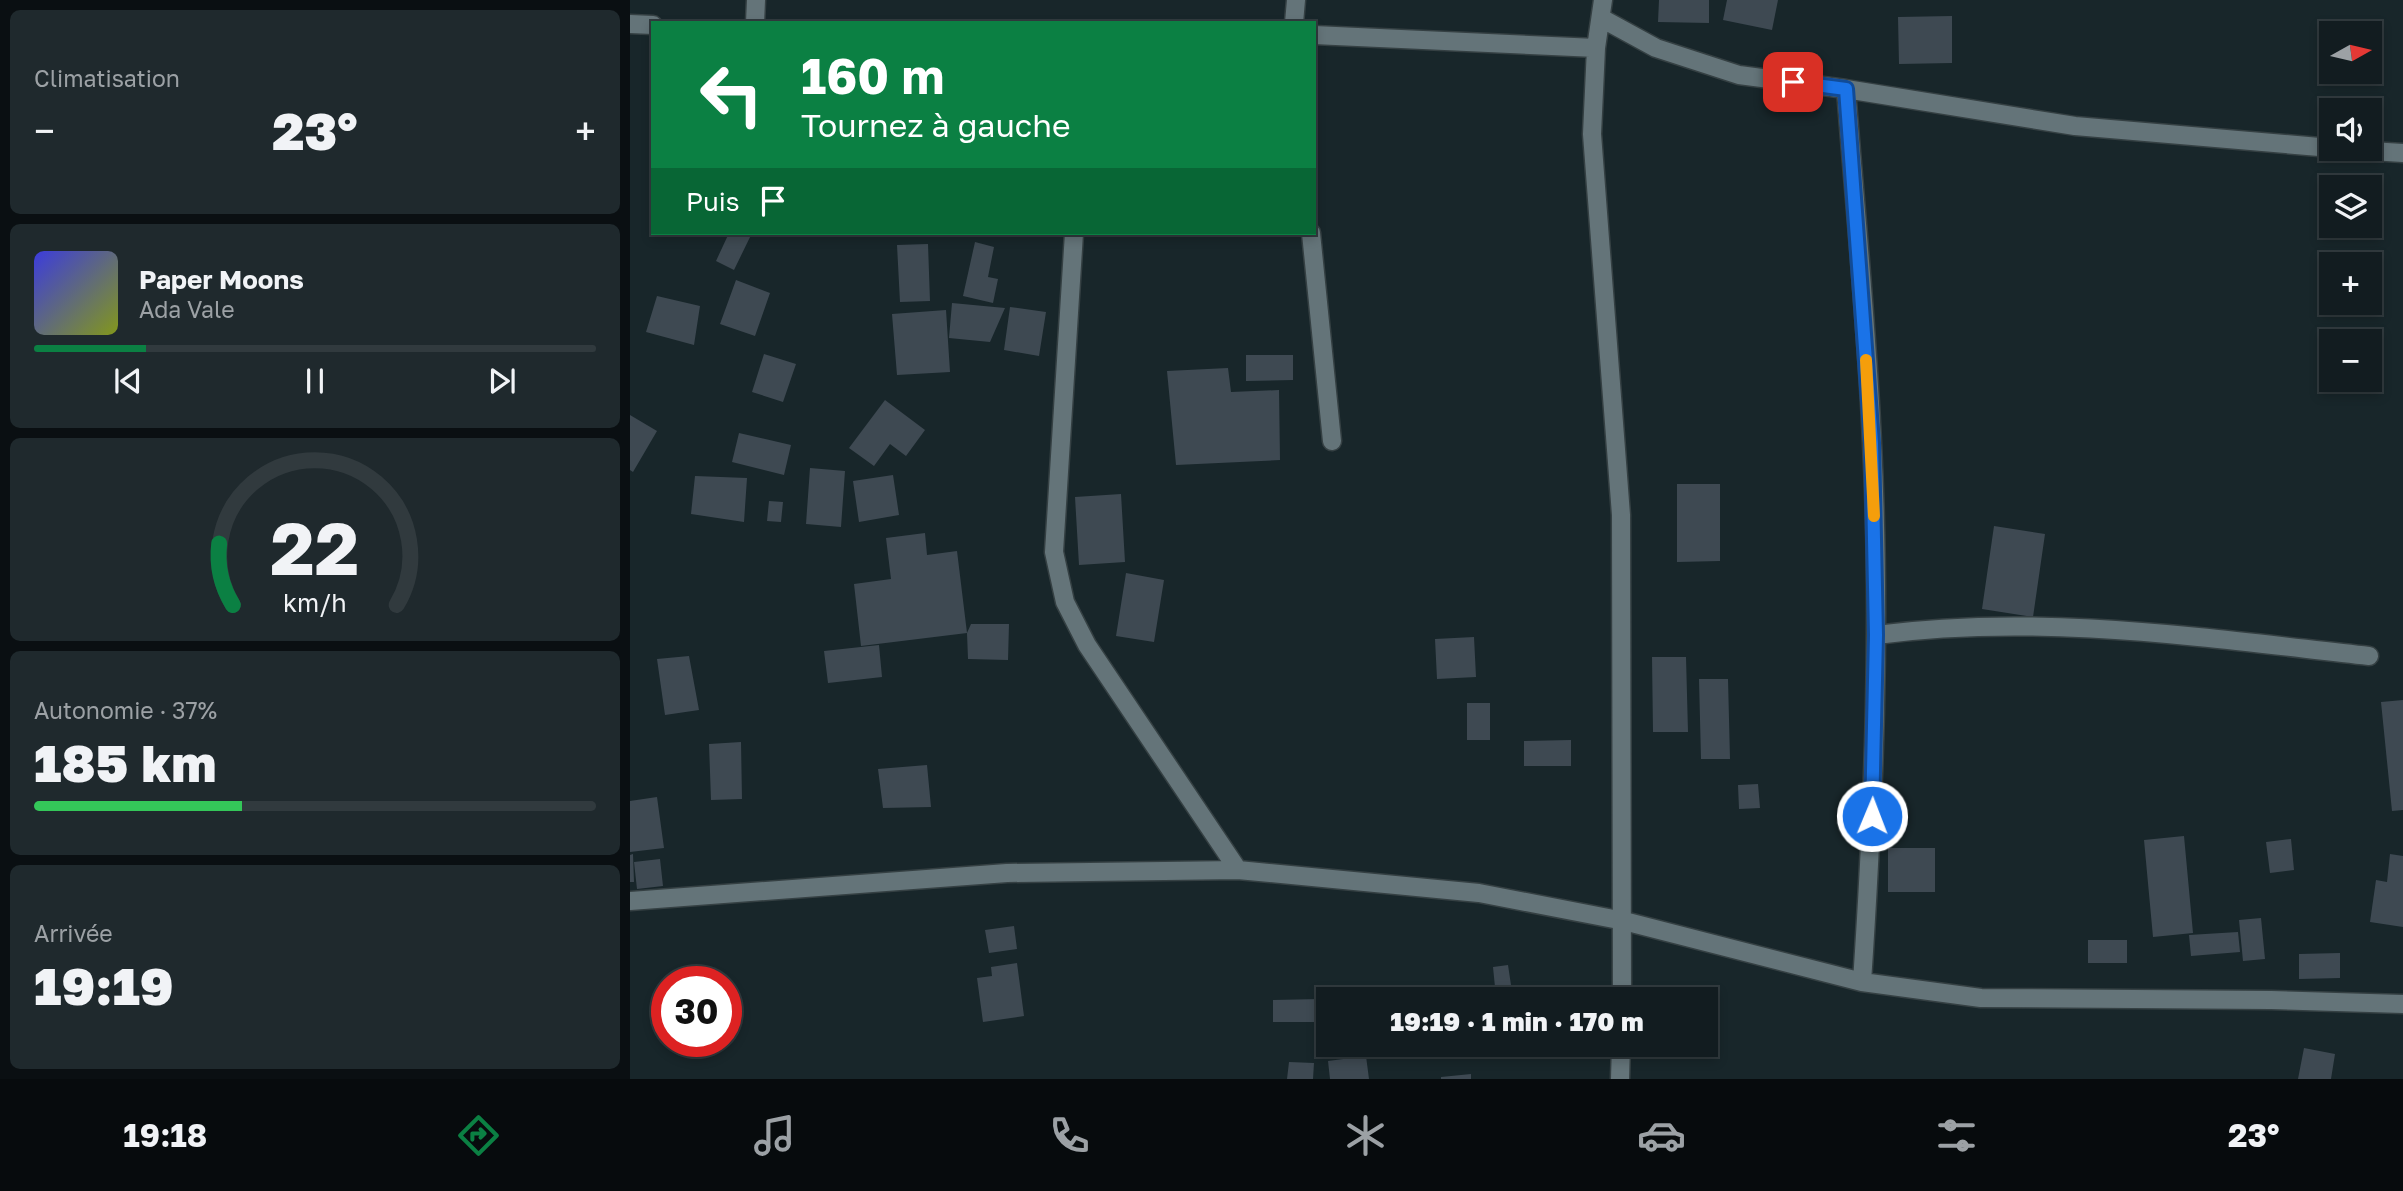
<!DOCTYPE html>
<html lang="fr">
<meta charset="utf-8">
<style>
body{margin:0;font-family:"Golos Text",sans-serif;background:#1f292d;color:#f1f3f6;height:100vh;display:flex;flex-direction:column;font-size:26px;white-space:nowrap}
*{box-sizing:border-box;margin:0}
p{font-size:23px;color:#9ca1a5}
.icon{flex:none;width:38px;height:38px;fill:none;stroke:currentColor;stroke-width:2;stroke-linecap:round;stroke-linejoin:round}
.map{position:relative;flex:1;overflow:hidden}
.side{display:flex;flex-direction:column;gap:10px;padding:10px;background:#0a0f12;width:630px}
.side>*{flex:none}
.banner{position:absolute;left:21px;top:21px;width:665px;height:214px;border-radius:0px;box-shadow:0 4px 10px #0003,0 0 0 2px #313a3e;background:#0b8043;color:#fff;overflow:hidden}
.needle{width:46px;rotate:82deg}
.tools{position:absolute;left:1689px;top:21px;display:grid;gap:14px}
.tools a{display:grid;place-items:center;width:63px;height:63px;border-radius:0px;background:#121c20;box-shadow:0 4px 10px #0003,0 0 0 2px #313a3e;font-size:35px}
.speed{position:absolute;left:21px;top:966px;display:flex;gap:14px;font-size:35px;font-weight:700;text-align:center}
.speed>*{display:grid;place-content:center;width:91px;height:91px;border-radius:50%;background:#121c20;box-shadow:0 4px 10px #0003,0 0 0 2px #313a3e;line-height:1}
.speed .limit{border:10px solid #d22;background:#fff;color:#111}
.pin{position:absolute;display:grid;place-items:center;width:60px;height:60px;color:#fff;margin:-30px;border-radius:14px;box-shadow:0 4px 10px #0006}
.me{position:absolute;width:77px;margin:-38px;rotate:1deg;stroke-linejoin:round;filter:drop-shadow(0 0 5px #0008)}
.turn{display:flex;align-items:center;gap:24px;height:147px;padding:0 35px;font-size:32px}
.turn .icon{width:91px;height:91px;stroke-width:2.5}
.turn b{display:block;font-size:49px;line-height:60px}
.then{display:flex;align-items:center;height:66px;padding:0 35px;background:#0003;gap:14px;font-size:26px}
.big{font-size:52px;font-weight:800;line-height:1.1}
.side .widget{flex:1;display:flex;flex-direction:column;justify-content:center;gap:10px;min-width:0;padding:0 24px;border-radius:10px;background:#1f292d}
.side .dial{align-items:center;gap:0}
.dial svg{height:182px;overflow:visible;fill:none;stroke:#313a3e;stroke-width:7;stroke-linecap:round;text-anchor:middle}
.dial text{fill:#f1f3f6;stroke:none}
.song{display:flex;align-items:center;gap:21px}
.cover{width:84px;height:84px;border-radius:10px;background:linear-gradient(135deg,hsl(240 70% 55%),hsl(70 70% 35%))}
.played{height:7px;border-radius:4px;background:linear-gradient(90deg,#0b8043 20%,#313a3e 20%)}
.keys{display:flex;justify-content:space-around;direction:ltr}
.heat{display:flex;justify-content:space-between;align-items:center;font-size:38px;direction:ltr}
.charge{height:10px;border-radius:5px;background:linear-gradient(90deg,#34c759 37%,#313a3e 0)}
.trip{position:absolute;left:686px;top:987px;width:402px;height:70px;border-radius:0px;background:#121c20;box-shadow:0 4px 10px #0003,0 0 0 2px #313a3e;font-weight:800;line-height:70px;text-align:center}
.tabs{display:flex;height:112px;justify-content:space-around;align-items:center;background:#070b0d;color:#9ca1a5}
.tabs .icon{width:49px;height:49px}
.tabs .active{color:#0b8043}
.tabs b{font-size:32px;color:#f1f3f6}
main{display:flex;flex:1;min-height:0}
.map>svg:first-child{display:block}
.building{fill:#3e4952}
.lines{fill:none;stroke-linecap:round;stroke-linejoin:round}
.minor-casing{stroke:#354043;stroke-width:21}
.minor{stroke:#647479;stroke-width:18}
.route-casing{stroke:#114b97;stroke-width:18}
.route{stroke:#1a73e8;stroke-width:12}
.slow{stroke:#f59e0b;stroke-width:12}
</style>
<main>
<section class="side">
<div class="widget"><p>Climatisation</p>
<div class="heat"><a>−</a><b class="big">23°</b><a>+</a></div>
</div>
<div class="widget">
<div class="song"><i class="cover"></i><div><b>Paper Moons</b><p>Ada Vale</p></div></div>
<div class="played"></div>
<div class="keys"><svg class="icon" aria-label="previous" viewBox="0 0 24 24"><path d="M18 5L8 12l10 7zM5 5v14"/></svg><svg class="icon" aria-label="pause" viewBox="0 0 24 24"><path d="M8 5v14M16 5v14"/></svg><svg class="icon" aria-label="next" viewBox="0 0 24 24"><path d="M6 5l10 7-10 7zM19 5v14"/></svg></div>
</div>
<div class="widget dial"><svg viewBox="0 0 100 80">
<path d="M14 69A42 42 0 1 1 86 69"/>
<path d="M14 69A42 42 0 0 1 8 42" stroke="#0b8043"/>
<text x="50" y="56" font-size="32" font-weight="700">22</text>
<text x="50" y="72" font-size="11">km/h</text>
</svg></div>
<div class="widget"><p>Autonomie · 37%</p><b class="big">185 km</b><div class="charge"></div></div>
<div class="widget"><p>Arrivée</p><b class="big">19:19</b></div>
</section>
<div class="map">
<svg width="1773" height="1079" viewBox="0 0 1773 1079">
<rect width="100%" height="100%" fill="#18262a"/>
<path class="building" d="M1029,0h50v23l-51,-1z
M1097,0h51l-6,30 -49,-10z
M1322,16v47l-53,1 -1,-47z
M1722,102h27v26h-9v-18h-18z
M99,233h23l-18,37 -18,-9z
M345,242l19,5 -6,30 10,2 -5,24 -30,-7z
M298,244l2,57 -30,1 -3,-57z
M106,280l34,13 -15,43 -35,-12z
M27,296l43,10 -6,39 -48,-13z
M322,303l53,5 -15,34 -41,-4z
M380,307l36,5 -7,44 -35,-6z
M316,310l4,62 -53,3 -5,-61z
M134,354l32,10 -13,38 -31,-10z
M616,355h47v25l-47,1z
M598,368l3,24 48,-2 1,70 -104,5 -9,-94z
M255,400l40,30 -19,26 -16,-12 -16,22 -25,-18z
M0,415l27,16 -24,41 -3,-2z
M109,433l52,12 -7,30 -52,-13z
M180,468l35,3 -4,56 -35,-3z
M263,475l6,40 -40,7 -6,-41z
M65,476l52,2 -3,44 -53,-8z
M1047,484h43v77l-43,1z
M491,494l4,68 -46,3 -4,-68z
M139,501l14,1 -2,20 -14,-1z
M1364,526l51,8 -12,83 -51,-8z
M295,533l2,22 30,-4 10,82 4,-9h38l-1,36 -40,-1 -1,-26 -106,13 -7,-62 37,-5 -5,-41z
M496,573l38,7 -10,62 -38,-6z
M844,637l2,40 -39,2 -2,-40z
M249,645l3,32 -54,6 -4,-32z
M59,656l10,54 -34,5 -8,-56z
M1022,657h34l2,75h-35z
M1069,679h29l2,80h-29z
M1773,700v110l-11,1 -11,-109z
M837,703h23v37h-23z
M941,740v26h-47v-25z
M111,742l1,57 -31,1 -2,-56z
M297,765l4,42 -48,1 -5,-39z
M1128,784l2,24 -21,1 -1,-24z
M27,797l7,51 -34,4v-51z
M1554,836l9,97 -40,4 -9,-97z
M1661,839l3,31 -24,3 -4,-31z
M1258,848h47v44h-47z
M3,854l1,28h-4v-27z
M1760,854l13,2v71l-33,-5 6,-42 11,2z
M30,859l3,27 -26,3 -3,-27z
M1631,918l4,41 -22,2 -4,-41z
M384,926l3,23 -28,4 -4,-23z
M1608,932l2,20 -49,4 -2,-21z
M1458,940h39v23h-39z
M1710,953v25l-41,1v-25z
M387,963l7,53 -41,6 -6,-44 15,-2 -1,-9z
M878,965l3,20 -16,2 -2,-20z
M690,999l1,23h-48v-22z
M719,1045h21v4h-21z
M1674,1048l31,6 -4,25h-33z
M736,1056l3,23h-39l-2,-18z
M659,1062l25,1 -1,16h-26z
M841,1074v5h-30v-2z"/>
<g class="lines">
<g class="minor-casing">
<path id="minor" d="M973,0l-7,48 -4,86 29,381 1,484
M971,18l55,30 83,27 107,14 229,37 256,22
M125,23l1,-23
M664,23l2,-23
M0,24l23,1
M684,35l282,13
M1216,89c9,118 21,236 26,354 9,179 2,360 -10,539
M1708,149l65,4
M444,233l-20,319 11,50 22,43 151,225
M681,233l21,208
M1246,635c165,-22 329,3 493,21
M0,901l377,-28 231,-3 241,23 145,28 238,61 119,16 290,2 132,4
M990,1079l1,-34"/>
</g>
<use href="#minor" class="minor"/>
</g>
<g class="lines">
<g class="route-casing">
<path id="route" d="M1163,82l53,7 26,354 4,192 -4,181"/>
</g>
<use href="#route" class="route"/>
<path class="slow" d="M1236,360l8,156"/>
</g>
</svg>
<div class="tools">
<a><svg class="needle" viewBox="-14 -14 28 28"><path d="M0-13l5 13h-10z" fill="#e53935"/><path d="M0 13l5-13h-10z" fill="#9ca1a5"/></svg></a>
<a><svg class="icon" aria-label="sound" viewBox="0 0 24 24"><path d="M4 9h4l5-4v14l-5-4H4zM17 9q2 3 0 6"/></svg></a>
<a><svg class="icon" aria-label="layers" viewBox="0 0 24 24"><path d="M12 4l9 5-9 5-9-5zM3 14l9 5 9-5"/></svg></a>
<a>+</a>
<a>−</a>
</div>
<div class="speed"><div class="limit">30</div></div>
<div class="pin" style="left:1163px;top:82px;background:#d93025"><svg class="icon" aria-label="arrive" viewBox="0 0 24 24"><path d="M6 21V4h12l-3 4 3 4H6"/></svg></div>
<svg class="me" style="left:1242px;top:816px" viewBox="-20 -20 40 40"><circle r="17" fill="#1a73e8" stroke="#fff" stroke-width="3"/><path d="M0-11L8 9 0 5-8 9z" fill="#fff"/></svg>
<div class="trip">19:19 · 1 min · 170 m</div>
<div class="banner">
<div class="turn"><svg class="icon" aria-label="left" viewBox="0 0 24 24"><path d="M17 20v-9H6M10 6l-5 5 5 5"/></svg><div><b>160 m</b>Tournez à gauche</div></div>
<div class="then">Puis<svg class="icon" aria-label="arrive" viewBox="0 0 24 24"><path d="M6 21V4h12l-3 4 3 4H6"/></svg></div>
</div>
</div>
</main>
<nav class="tabs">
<b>19:18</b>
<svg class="icon active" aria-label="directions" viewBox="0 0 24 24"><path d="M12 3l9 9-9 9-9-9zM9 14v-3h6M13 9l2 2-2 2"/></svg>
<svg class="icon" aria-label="music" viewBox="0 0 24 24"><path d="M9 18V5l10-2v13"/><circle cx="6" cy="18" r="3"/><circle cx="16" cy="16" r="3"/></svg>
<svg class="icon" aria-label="phone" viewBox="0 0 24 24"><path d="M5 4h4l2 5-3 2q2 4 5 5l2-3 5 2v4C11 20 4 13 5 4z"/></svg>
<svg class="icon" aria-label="climate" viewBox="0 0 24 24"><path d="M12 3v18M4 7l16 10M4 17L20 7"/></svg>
<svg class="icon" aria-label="car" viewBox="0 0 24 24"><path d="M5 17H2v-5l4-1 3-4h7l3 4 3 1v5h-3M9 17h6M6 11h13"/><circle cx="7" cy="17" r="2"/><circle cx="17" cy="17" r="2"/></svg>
<svg class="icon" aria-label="filters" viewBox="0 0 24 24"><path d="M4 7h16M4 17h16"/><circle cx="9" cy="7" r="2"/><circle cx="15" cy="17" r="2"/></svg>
<b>23°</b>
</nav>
